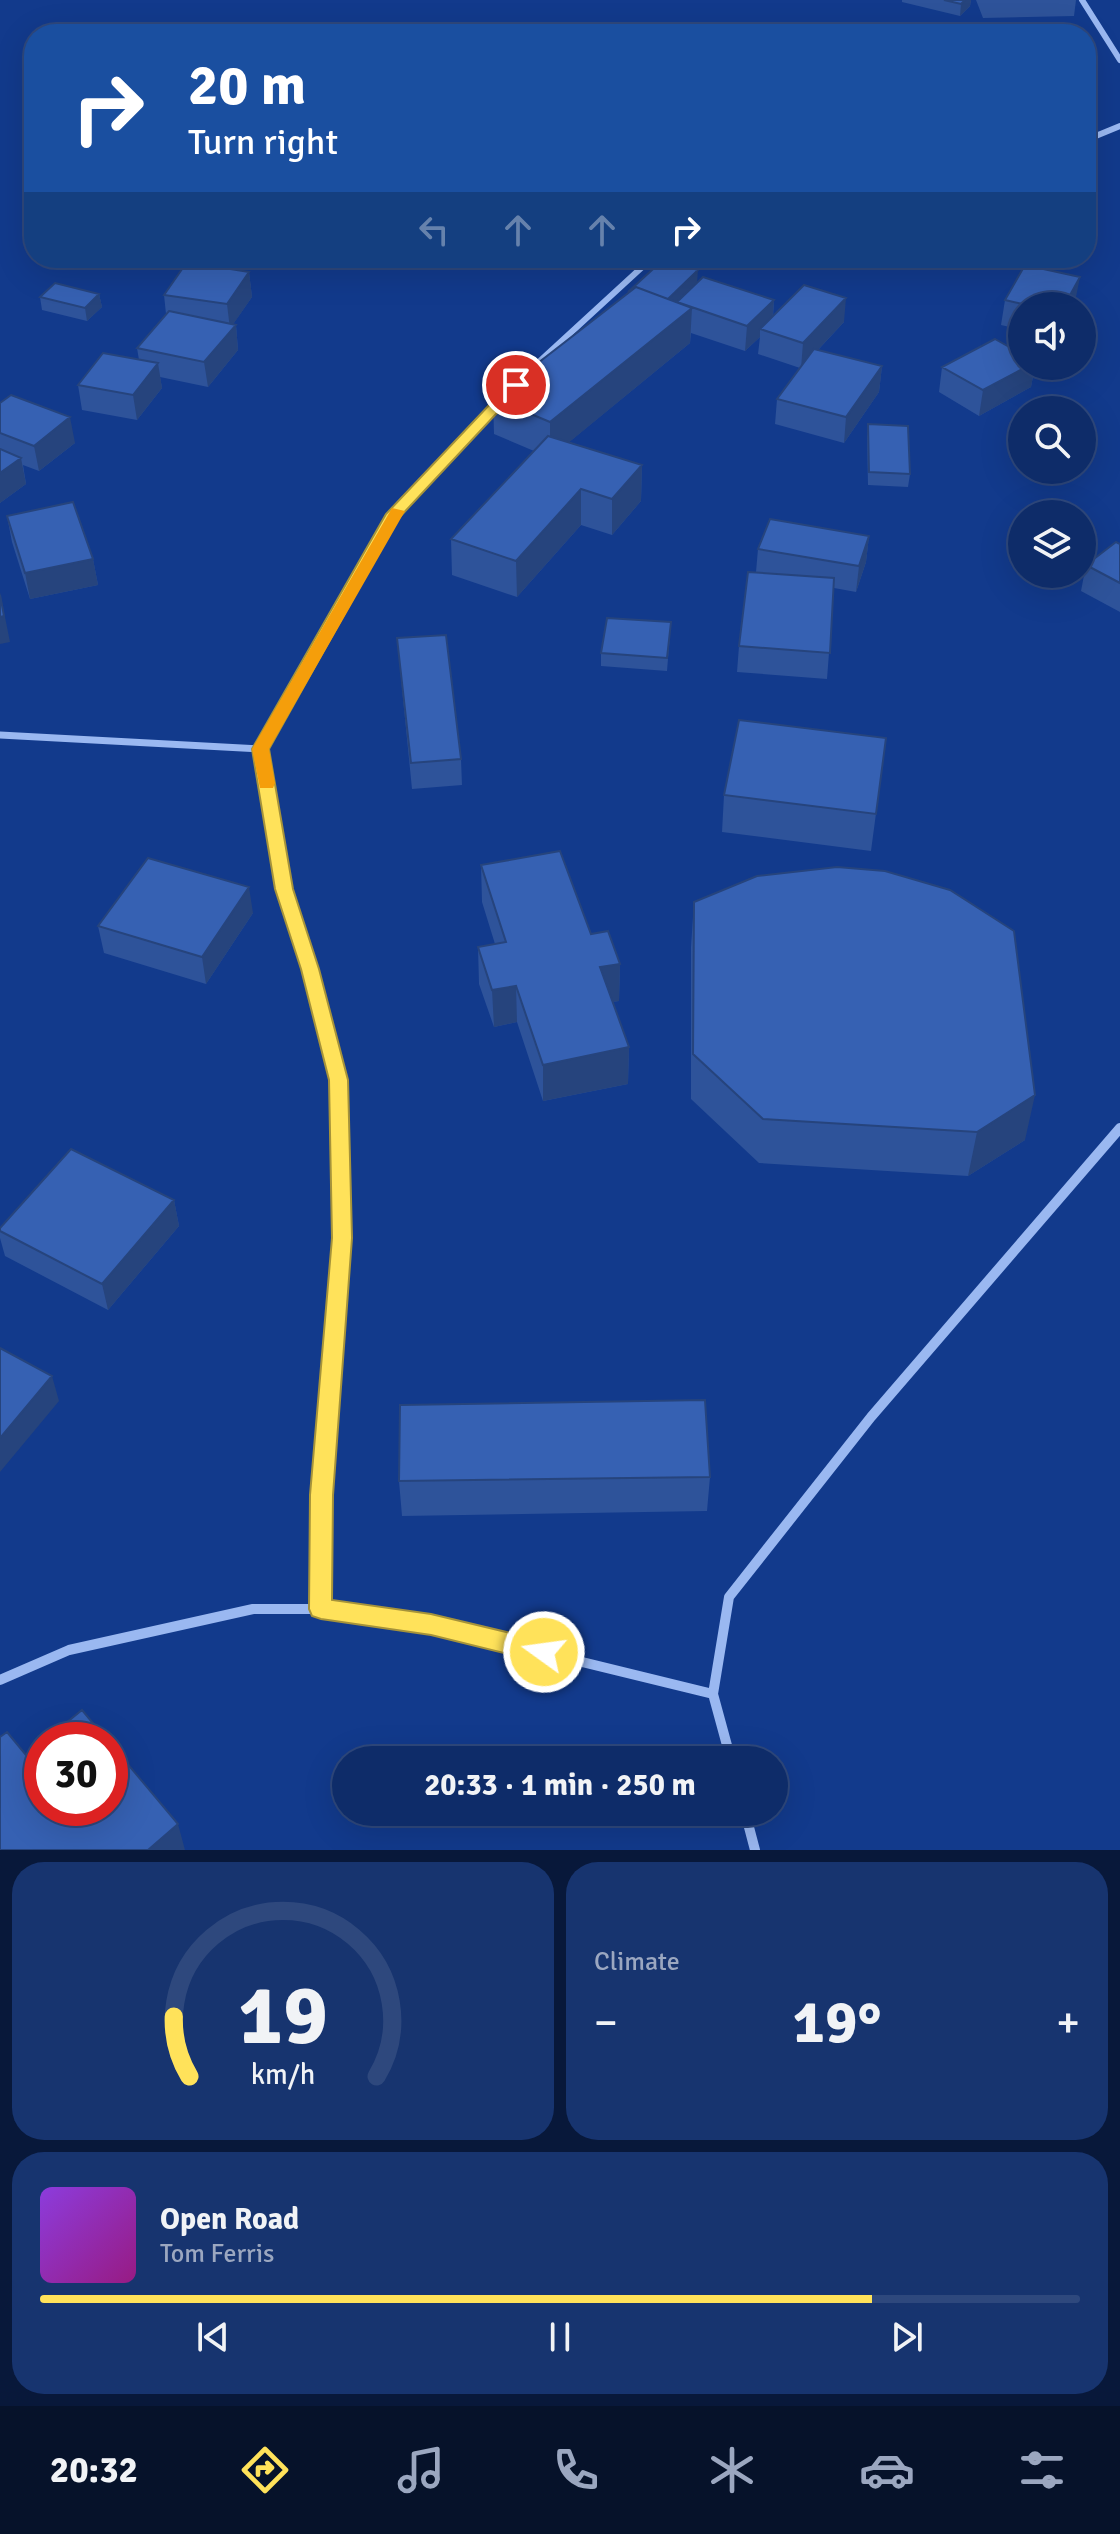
<!DOCTYPE html>
<meta charset="utf-8">
<style>
body{margin:0;font-family:Signika,sans-serif;background:#17346f;color:#f1f3f6;height:100vh;display:flex;flex-direction:column;font-size:30px;white-space:nowrap}
*{box-sizing:border-box;margin:0}
p{font-size:26px;color:#9ba7c0}
.icon{flex:none;width:44px;height:44px;fill:none;stroke:currentColor;stroke-width:2;stroke-linecap:round;stroke-linejoin:round}
.map{position:relative;height:1850px;overflow:hidden}
.details{display:flex;flex-direction:column;gap:12px;padding:12px;background:#08183a;flex:1}
.details>*{flex:none}
.guide{position:absolute;left:24px;top:24px;width:1072px;height:244px;border-radius:32px;box-shadow:0 8px 32px #0002,0 0 0 2px #2e487d;background:#1a4fa0;color:#fff;overflow:hidden}
.buttons{position:absolute;left:1008px;top:292px;display:grid;gap:16px}
.buttons a{display:grid;place-items:center;width:88px;height:88px;border-radius:50%;background:#0e2c69;box-shadow:0 8px 32px #0002,0 0 0 2px #2e487d;font-size:40px}
.speed{position:absolute;left:24px;top:1722px;display:flex;gap:16px;font-size:40px;font-weight:700;text-align:center}
.speed>*{display:grid;place-content:center;width:104px;height:104px;border-radius:50%;background:#0e2c69;box-shadow:0 8px 32px #0002,0 0 0 2px #2e487d;line-height:1}
.speed .limit{border:12px solid #d22;background:#fff;color:#111}
.pin{position:absolute;display:grid;place-items:center;width:68px;height:68px;color:#fff;margin:-34px;border:4px solid #fff;border-radius:50%;box-shadow:0 2px 8px #0007}
.me{position:absolute;width:88px;margin:-44px;rotate:284deg;stroke-linejoin:round;filter:drop-shadow(0 0 6px #0008)}
.turn{display:flex;align-items:center;gap:28px;height:168px;padding:0 32px;font-size:36px}
.turn .icon{width:104px;height:104px;stroke-width:2.5}
.turn b{display:block;font-size:56px;line-height:68px}
.lanes{display:flex;align-items:center;height:76px;padding:0 32px;background:#0003;justify-content:center;gap:40px;direction:ltr}
.lanes .off{opacity:.35}
.big{font-size:60px;font-weight:800;line-height:1.1}
.details .card{flex:1;display:flex;flex-direction:column;justify-content:center;gap:12px;min-width:0;padding:0 28px;border-radius:32px;background:#17346f}
.details .dial{align-items:center;gap:0}
.dial svg{height:208px;overflow:visible;fill:none;stroke:#2e487d;stroke-width:7;stroke-linecap:round;text-anchor:middle}
.dial text{fill:#f1f3f6;stroke:none}
.song{display:flex;align-items:center;gap:24px}
.cover{width:96px;height:96px;border-radius:12px;background:linear-gradient(135deg,hsl(270 70% 55%),hsl(310 70% 35%))}
.played{height:8px;border-radius:4px;background:linear-gradient(90deg,#ffe25a 80%,#2e487d 80%)}
.keys{display:flex;justify-content:space-around;direction:ltr}
.heat{display:flex;justify-content:space-between;align-items:center;font-size:44px;direction:ltr}
.details .tiles{flex:1;display:grid;gap:12px;grid-template-columns:1fr 1fr}
.card:last-child{grid-column:span 2}
.trip{position:absolute;left:332px;top:1746px;width:456px;height:80px;border-radius:40px;background:#0e2c69;box-shadow:0 8px 32px #0002,0 0 0 2px #2e487d;font-weight:800;line-height:80px;text-align:center}
.tab-bar{display:flex;height:128px;justify-content:space-around;align-items:center;background:#06122a;color:#9ba7c0}
.tab-bar .icon{width:56px;height:56px}
.tab-bar .current{color:#ffe25a}
.tab-bar b{font-size:36px;color:#f1f3f6}
.map>svg:first-child{display:block}
.lines{fill:none;stroke-linecap:round;stroke-linejoin:round}
.minor-far2{stroke:#9ab8f1;stroke-width:6}
.minor-far1{stroke:#9ab8f1;stroke-width:7}
.minor{stroke:#9ab8f1;stroke-width:10}
.wall{fill:#2e539a}
.shaded-wall{fill:#26447d}
.building{fill:#3661b3;stroke:#26447d;stroke-width:2}
.route{fill:#ffe25a;stroke:#a6933a;stroke-width:2}
.slow{fill:#f59e0b}
</style>
<div class="map">
<svg width="1120" height="1850" viewBox="0 0 1120 1850">
<rect width="100%" height="100%" fill="#123a8c"/>
<g class="lines">
<path class="minor-far2" d="M1082,0l38,60
M1086,140l34,-14
M529,371l123,-113
M442,464l58,-63"/>
<path class="minor-far1" d="M0,735l261,14
M335,1066l-51,-177 -23,-140 130,-231 52,-56"/>
<path class="minor" d="M321,1609v-114l21,-257 -3,-158 -4,-16
M0,1680l69,-30 184,-41h68l110,16 282,69
M731,1760l-18,-66 16,-97 142,-180 249,-289
M745,1812l10,38"/>
</g>
<path class="wall" d="M902,0h69l-1,6 -10,10 -58,-14z
M976,0h100l-2,16 -91,2z
M163,258h34l-3,6 55,8 3,25 -19,27 3,1 2,25 -30,37 -48,-10 2,11 -25,32 -55,-10 -4,-25 61,-25 -2,-12 29,-34 -2,-19 20,-29 -20,-2z
M295,258h69l-10,12z
M697,283l77,17 -1,17 71,5 -26,28 64,16 -3,26 -35,51 -69,-19 2,-25 23,-31 -42,-14 2,-17 -15,14 -54,-18 -1,10 -121,99 73,23 -1,36 -29,34 -31,-10 -64,72 -65,-22 -1,-36 83,-88 -40,-17 -1,-36z
M99,294l3,13 -15,14 -45,-11 -2,-13z
M1005,300l70,2 -2,4h-51v24l-21,-5z
M1035,366l-4,21 -52,29 -40,-24 3,-25z
M0,403l75,40 -36,28 -16,-6 3,19 -26,19z
M868,424l42,50 -2,13 -40,-2 -1,-48z
M7,516l86,43 5,26 -68,14 -18,-57z
M869,536l-3,26 -10,30 -22,-4 -7,91 -90,-7 2,-26 17,-74 2,-23z
M1120,544v68l-39,-21 5,-26z
M671,622l-4,49 -66,-5v-13z
M397,638l64,121 1,26 -50,4z
M886,738l-15,113 -149,-19 2,-37z
M481,865l110,69 29,30 -1,37 -7,1 17,45 -1,37 -85,17 -26,-79 -23,5 -15,-43 -1,-37 17,-3 -13,-42z
M694,902l331,238 -57,36 -209,-13 -68,-64v-152z
M253,913l-47,71 -102,-31 -6,-27z
M174,1200l5,26 -71,84 -103,-54 -5,-18v-10z
M710,1477l-3,34 -305,5 -3,-35z"/>
<path class="shaded-wall" d="M965,0h6l-1,6 -10,10 1,-12z
M191,258h6l-5,9z
M353,258h11l-10,12z
M698,270l-1,13 -35,34v-13z
M249,272l3,25 -22,32 -3,-25z
M1080,277l-5,25 -2,4h-9z
M99,294l3,13 -15,14 -2,-13z
M846,298l-2,24 -43,46 2,-25z
M774,300l-2,24 -12,5v8l-15,14 2,-25z
M692,308l-2,35 -140,115v-36z
M236,325l2,25 -30,37 -4,-25z
M158,363l4,25 -25,32 -4,-25z
M882,366l-3,26 -35,51 2,-26z
M1028,366h7l-4,21 -52,29 4,-26z
M70,417l5,26 -36,28 -5,-25z
M21,458l5,26 -26,19v-30z
M642,465l-1,36 -29,34v-36z
M581,489v36l-64,72 -1,-36z
M869,536l-3,26 -10,30 3,-26z
M93,559l5,26 -68,14 -5,-26z
M0,592l10,50 -10,2z
M249,887l4,26 -47,71 -4,-27z
M620,964l-1,37 -20,3 1,-37z
M516,986l1,36 -23,5 -2,-37z
M629,1047l-1,37 -85,17v-36z
M1035,1095l-10,45 -57,36 9,-44z
M174,1200l5,26 -71,84 -6,-26z
M52,1376l7,25 -59,71v-34z
M178,1824l7,26h-37z"/>
<path class="building" d="M944,0h21l-4,4z
M116,28l29,2 -3,4h-30z
M410,28l21,6h-28z
M664,259l34,11 -30,29 -32,-12 -8,5z
M187,262l62,10 -22,32 -63,-9z
M1025,265l55,12 -16,29h-33l-26,-6z
M703,277l71,23 -27,26 -70,-24z
M55,283l44,11 -14,14 -45,-11z
M804,285l42,13 -43,45 -43,-14z
M636,287l56,21 -142,114 -57,-24z
M169,311l67,14 -32,37 -67,-14z
M995,339l27,15v12h6l-45,24 -41,-23z
M814,349l68,17 -36,51 -69,-18z
M103,353l55,10 -25,32 -55,-10z
M11,395l59,22 -36,29 -34,-13v-30z
M868,424l40,2 2,48 -41,-2z
M548,436l94,29 -30,34 -31,-10 -65,72 -65,-22z
M0,449l21,9 -21,15z
M73,502l20,57 -68,14 -18,-57z
M770,519l99,17 -10,30 -101,-17z
M1116,542l4,2v39l-34,-18z
M748,572l86,6 -4,75 -91,-7z
M0,595l4,21 -4,1z
M607,618l64,4 -4,36 -66,-5z
M446,635l15,124 -50,4 -14,-125z
M739,720l147,18 -10,76 -152,-19z
M560,851l31,83 17,-3 12,33 -20,3 29,80 -86,18 -27,-79 -24,4 -14,-43 28,-5 -25,-77z
M148,858l101,29 -47,70 -104,-31z
M837,867l48,4 65,19 64,41 21,164 -58,37 -214,-13 -70,-65 1,-152 63,-26z
M71,1149l103,51 -72,84 -102,-53v-3z
M0,1348l52,28 -52,62z
M705,1400l5,77 -311,4 1,-76z
M82,1710l25,30h-62z
M7,1732l19,23 16,-13v66h68v-65l68,81 -30,26h-148v-113z"/>
<path class="route" d="M511,382l12,3 -126,135 -128,229 24,140 26,80 29,111 4,158 -19,257 -1,105 99,14 113,27 8,3 4,8 -4,8 -8,3 -113,-28 -110,-16 -9,-3 -3,-7 1,-114 22,-257 -3,-158 -28,-111 -26,-80 -23,-140 134,-235z"/>
<path class="slow" d="M392,508l13,3 -136,238 6,34 -2,5h-13l-8,-39z"/>
</svg>
<div class="buttons">
<a><svg class="icon" aria-label="sound" viewBox="0 0 24 24"><path d="M4 9h4l5-4v14l-5-4H4zM17 9q2 3 0 6"/></svg></a>
<a><svg class="icon" aria-label="search" viewBox="0 0 24 24"><circle cx="10" cy="10" r="6"/><path d="M15 15l6 6"/></svg></a>
<a><svg class="icon" aria-label="layers" viewBox="0 0 24 24"><path d="M12 4l9 5-9 5-9-5zM3 14l9 5 9-5"/></svg></a>
</div>
<div class="speed"><div class="limit">30</div></div>
<div class="pin" style="left:516px;top:385px;background:#d93025"><svg class="icon" aria-label="arrive" viewBox="0 0 24 24"><path d="M6 21V4h12l-3 4 3 4H6"/></svg></div>
<svg class="me" style="left:544px;top:1652px" viewBox="-20 -20 40 40"><circle r="17" fill="#ffe25a" stroke="#fff" stroke-width="3"/><path d="M0-11L8 9 0 5-8 9z" fill="#fff"/></svg>
<div class="trip">20:33 · 1 min · 250 m</div>
<div class="guide">
<div class="turn"><svg class="icon" aria-label="right" viewBox="0 0 24 24"><path d="M7 20v-9h11M14 6l5 5-5 5"/></svg><div><b>20 m</b>Turn right</div></div>
<div class="lanes"><svg class="icon off" aria-label="left" viewBox="0 0 24 24"><path d="M17 20v-9H6M10 6l-5 5 5 5"/></svg><svg class="icon off" aria-label="ahead" viewBox="0 0 24 24"><path d="M12 20V5M6 11l6-6 6 6"/></svg><svg class="icon off" aria-label="ahead" viewBox="0 0 24 24"><path d="M12 20V5M6 11l6-6 6 6"/></svg><svg class="icon" aria-label="right" viewBox="0 0 24 24"><path d="M7 20v-9h11M14 6l5 5-5 5"/></svg></div>
</div>
</div>
<section class="details">
<div class="tiles">
<div class="card dial"><svg viewBox="0 0 100 80">
<path d="M14 69A42 42 0 1 1 86 69"/>
<path d="M14 69A42 42 0 0 1 8 46" stroke="#ffe25a"/>
<text x="50" y="56" font-size="32" font-weight="700">19</text>
<text x="50" y="72" font-size="11">km/h</text>
</svg></div>
<div class="card"><p>Climate</p>
<div class="heat"><a>−</a><b class="big">19°</b><a>+</a></div>
</div>
<div class="card">
<div class="song"><i class="cover"></i><div><b>Open Road</b><p>Tom Ferris</p></div></div>
<div class="played"></div>
<div class="keys"><svg class="icon" aria-label="previous" viewBox="0 0 24 24"><path d="M18 5L8 12l10 7zM5 5v14"/></svg><svg class="icon" aria-label="pause" viewBox="0 0 24 24"><path d="M8 5v14M16 5v14"/></svg><svg class="icon" aria-label="next" viewBox="0 0 24 24"><path d="M6 5l10 7-10 7zM19 5v14"/></svg></div>
</div>
</div>
</section>
<nav class="tab-bar">
<b>20:32</b>
<svg class="icon current" aria-label="directions" viewBox="0 0 24 24"><path d="M12 3l9 9-9 9-9-9zM9 14v-3h6M13 9l2 2-2 2"/></svg>
<svg class="icon" aria-label="music" viewBox="0 0 24 24"><path d="M9 18V5l10-2v13"/><circle cx="6" cy="18" r="3"/><circle cx="16" cy="16" r="3"/></svg>
<svg class="icon" aria-label="phone" viewBox="0 0 24 24"><path d="M5 4h4l2 5-3 2q2 4 5 5l2-3 5 2v4C11 20 4 13 5 4z"/></svg>
<svg class="icon" aria-label="climate" viewBox="0 0 24 24"><path d="M12 3v18M4 7l16 10M4 17L20 7"/></svg>
<svg class="icon" aria-label="car" viewBox="0 0 24 24"><path d="M5 17H2v-5l4-1 3-4h7l3 4 3 1v5h-3M9 17h6M6 11h13"/><circle cx="7" cy="17" r="2"/><circle cx="17" cy="17" r="2"/></svg>
<svg class="icon" aria-label="filters" viewBox="0 0 24 24"><path d="M4 7h16M4 17h16"/><circle cx="9" cy="7" r="2"/><circle cx="15" cy="17" r="2"/></svg>
</nav>
